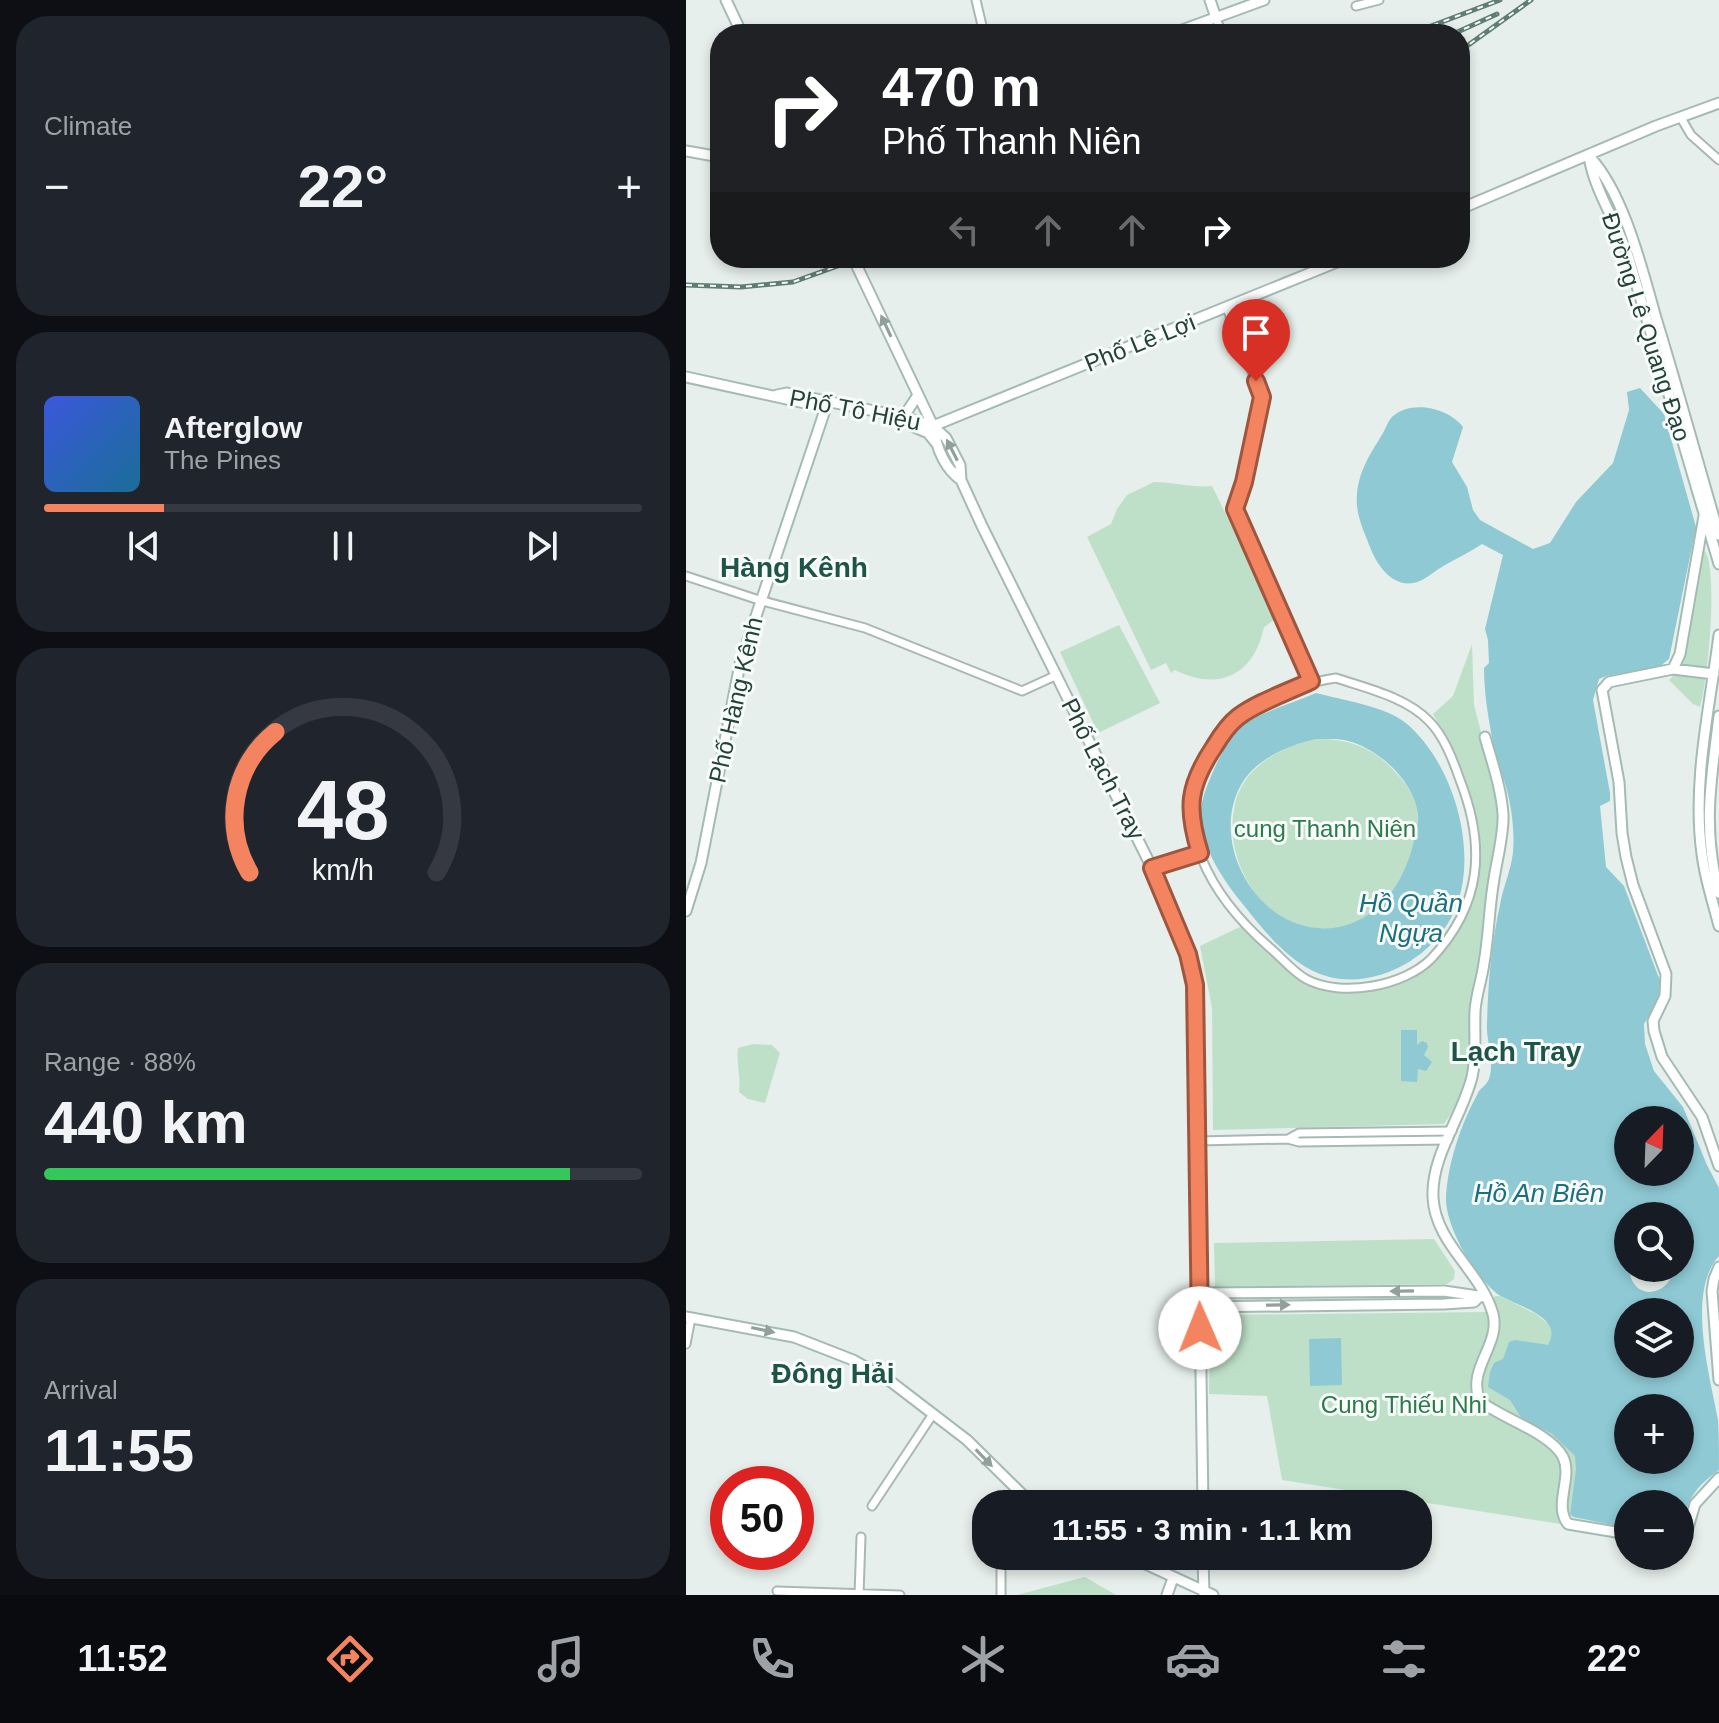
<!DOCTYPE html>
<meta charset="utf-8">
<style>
body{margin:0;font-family:Arial,sans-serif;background:#20242c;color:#f1f3f6;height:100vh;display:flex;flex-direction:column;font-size:30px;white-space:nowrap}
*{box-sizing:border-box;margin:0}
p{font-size:26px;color:#9ea1a6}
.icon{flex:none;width:44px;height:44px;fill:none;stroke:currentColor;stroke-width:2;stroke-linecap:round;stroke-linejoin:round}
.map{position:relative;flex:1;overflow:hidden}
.drawer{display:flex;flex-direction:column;gap:16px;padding:16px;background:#0d0f14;width:686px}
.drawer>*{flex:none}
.top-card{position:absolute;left:24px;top:24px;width:760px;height:244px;border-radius:32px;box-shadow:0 4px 12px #0003;background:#202124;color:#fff;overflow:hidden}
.needle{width:52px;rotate:23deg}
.tools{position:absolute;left:928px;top:1106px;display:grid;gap:16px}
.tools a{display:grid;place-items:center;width:80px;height:80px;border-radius:50%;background:#171b24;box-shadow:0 4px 12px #0003;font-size:40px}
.speed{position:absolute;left:24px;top:1466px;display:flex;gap:16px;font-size:40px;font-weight:700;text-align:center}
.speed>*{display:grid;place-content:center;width:104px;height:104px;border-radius:50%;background:#171b24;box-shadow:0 4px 12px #0003;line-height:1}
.speed .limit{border:12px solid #d22;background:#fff;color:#111}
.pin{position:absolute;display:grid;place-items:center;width:68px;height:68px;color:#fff;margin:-82px -34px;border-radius:50% 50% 50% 0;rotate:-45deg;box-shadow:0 0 8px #0007}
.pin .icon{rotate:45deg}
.me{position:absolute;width:88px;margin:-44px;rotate:359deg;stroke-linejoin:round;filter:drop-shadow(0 0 6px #0008)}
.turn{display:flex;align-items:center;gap:28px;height:168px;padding:0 40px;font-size:36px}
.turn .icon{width:104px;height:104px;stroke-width:2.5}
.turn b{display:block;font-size:56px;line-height:68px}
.lanes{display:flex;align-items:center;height:76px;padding:0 40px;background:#0003;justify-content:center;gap:40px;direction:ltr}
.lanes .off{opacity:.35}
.big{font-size:60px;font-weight:600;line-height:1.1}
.drawer .tile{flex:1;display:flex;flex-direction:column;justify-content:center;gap:12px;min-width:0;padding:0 28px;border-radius:32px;background:#20242c}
.drawer .dial{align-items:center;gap:0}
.dial svg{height:208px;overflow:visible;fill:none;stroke:#363941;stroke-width:7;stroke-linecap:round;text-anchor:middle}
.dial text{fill:#f1f3f6;stroke:none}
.song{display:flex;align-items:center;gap:24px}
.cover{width:96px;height:96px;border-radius:12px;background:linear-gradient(135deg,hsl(230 70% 55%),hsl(200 70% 35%))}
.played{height:8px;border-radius:4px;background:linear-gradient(90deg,#f4845f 20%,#363941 20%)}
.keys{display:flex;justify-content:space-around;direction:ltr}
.heat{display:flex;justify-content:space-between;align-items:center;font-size:44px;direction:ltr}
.charge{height:12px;border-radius:6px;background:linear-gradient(90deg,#34c759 88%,#363941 0)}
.trip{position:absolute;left:286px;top:1490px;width:460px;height:80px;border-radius:32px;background:#171b24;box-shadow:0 4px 12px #0003;font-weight:600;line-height:80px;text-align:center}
.tab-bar{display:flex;height:128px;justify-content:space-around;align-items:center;background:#090b0e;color:#9ea1a6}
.tab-bar .icon{width:56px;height:56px}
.tab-bar .active{color:#f4845f}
.tab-bar b{font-size:36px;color:#f1f3f6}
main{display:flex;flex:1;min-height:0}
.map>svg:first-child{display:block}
.green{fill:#bfe0c8}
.water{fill:#8ec9d4;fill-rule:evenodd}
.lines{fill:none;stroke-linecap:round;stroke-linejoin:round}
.street-casing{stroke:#a8b8b2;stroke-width:11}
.secondary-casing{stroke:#a4bbb3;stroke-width:13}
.street{stroke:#fff;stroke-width:7}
.secondary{stroke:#fff;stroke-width:9}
.rail-casing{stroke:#5f7d75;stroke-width:5}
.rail{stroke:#f7fbf9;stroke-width:2;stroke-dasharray:6;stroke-linecap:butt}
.oneway{fill:#92a09c}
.route-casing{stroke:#9f563e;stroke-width:20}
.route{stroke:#f4845f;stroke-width:14}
.labels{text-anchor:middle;stroke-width:6;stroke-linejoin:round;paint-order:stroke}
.street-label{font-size:24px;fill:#24423a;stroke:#f7fbf9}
.park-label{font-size:24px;fill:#2d7a4b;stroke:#f7fbf9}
.water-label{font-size:26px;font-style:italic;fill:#1c6f80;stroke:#f7fbf9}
.quarter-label{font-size:28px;font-weight:bold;fill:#1f5548;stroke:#f7fbf9}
</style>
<main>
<section class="drawer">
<div class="tile"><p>Climate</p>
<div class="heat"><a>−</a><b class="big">22°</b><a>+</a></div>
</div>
<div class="tile">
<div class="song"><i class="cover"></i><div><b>Afterglow</b><p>The Pines</p></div></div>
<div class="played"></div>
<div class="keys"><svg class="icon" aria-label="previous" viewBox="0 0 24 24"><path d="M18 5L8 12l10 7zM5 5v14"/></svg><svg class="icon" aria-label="pause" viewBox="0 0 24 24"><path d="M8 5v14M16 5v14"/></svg><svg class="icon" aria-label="next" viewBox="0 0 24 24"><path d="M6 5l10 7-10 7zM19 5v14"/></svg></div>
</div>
<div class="tile dial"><svg viewBox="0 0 100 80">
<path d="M14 69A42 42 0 1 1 86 69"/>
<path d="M14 69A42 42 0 0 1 24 15" stroke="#f4845f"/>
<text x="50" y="56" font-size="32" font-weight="700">48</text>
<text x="50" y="72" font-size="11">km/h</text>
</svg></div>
<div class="tile"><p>Range · 88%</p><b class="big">440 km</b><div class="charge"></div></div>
<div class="tile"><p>Arrival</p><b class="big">11:55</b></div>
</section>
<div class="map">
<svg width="1033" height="1595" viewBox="0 0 1033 1595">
<rect width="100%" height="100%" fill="#e6efeb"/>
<path class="green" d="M468,482c20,0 38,6 58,4l65,132 -13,9c-10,48 -45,65 -89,43l-4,3 -5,-10 -15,7 -64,-133 24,-13 6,-15 10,-14z
M1018,550c15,15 4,131 -4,157l-7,-3 -24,-24 8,-8 9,-22 15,-96z
M433,625l41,78 -62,30 -38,-81z
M786,644l2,61 29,112 -33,261 -8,20 -18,26 -231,6 -1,-122 -12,-62 44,-21c14,14 42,47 57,56 21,12 56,7 79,5 30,-3 47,-15 66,-38 60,-76 30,-158 -13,-234l20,-18z
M630,739c32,-1 59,9 80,34 10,10 18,22 21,36 8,36 -26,97 -59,113 -29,14 -73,6 -95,-19 -23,-26 -35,-60 -29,-94 6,-41 46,-62 82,-70z
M67,1044l19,1 8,8 -15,50 -17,-4 -9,-7c2,-15 -3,-29 -1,-44z
M748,1239l21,32 -1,8 -7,5 -232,3 -1,-44z
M809,1296h5l36,18 20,16 -3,98 25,31 -8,55 -10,10 -278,-44 -15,-84 -58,-2 1,-74 4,-5 272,-3z
M399,1577l31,18h-99z"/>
<path class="water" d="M954,388l24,26 32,113 -27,132 -10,8 -53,9 -7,3 -6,21 17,93v8l-10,5 6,61 18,19 38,100 -2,11 -16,27 1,20 9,27 29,36 24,58 12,23v68c-33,36 -9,120 -1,164 1,15 1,34 1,50 -26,19 -30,28 -39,59v-25h-52v24l-55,-11 -3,-3 6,-45 -1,-13 -24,-23 -29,-14 -12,-19 -22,-13 2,-15 4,-9 9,-4 6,-17 6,-2 33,5c18,-31 -39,-40 -53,-53 -22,-19 -50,-66 -49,-95 2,-35 15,-73 32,-104 2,-5 9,-8 11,-14 6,-18 -3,-38 -2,-54 1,-41 4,-80 13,-120 3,-18 11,-34 13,-53 2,-23 -2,-50 -9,-72 -2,-5 -6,-10 -7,-16 -6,-32 -13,-64 -13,-96l5,-5 -1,-23 -3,-11 18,-74 -21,-11c-12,8 -25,14 -37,21 -11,6 -20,16 -32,18 -22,4 -37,-20 -43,-36 -7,-18 -15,-34 -13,-53 2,-24 14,-41 26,-61 3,-5 5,-12 9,-16 19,-18 57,-9 71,10l-11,35 15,25 6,23 7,10 53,29 17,-6 26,-41 37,-39 16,-53 -2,-18zM942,1120h52v52h-52zM942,1216h52v52h-6c-2,23 -33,35 -43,10 -6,-17 -3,-42 -3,-62zM942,1312h52v52h-52zM942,1408h52v52h-52z
M630,693c26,7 70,13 91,31 49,42 75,137 44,194 -25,47 -90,78 -140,52 -26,-14 -47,-39 -65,-62 -20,-24 -45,-59 -45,-91 -1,-18 8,-36 15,-52 6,-13 16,-31 27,-40 21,-14 50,-22 73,-32zM630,739c12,0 25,-1 36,3 30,10 63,41 66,73 1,10 -3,20 -5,30 -11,45 -46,88 -96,83 -65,-5 -110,-92 -73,-148 16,-23 46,-35 72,-41z
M715,1030h16v15l5,-4 5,2 1,4 -4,8 8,7 -6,9 -8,-2 -1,13 -16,-1z
M655,1338l1,47 -32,1 -1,-47z"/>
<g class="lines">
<g class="street-casing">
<path id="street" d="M290,0l8,34
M670,6l23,-6
M530,18l6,16
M995,118l10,17 28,25
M541,308l35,89 -18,85 -9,27 76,172
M0,576l73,24 106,28 157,63 35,-16
M650,678c30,10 70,19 93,43 15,15 24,39 31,59 26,67 22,125 -29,179 -27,27 -90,39 -125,20 -13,-7 -25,-22 -37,-32 -54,-47 -106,-125 -59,-194 17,-26 25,-35 52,-49 26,-13 45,-22 74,-26z
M466,868l48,-15
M602,1139l11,-6 153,-2
M513,1141l89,-2 11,3 149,-2
M0,1344l5,-26
M186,1506l61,-92
M91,1591l123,4
M173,1595l2,-58
M315,1595v-39"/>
</g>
<g class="secondary-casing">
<path id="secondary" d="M40,0l16,34
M524,0l6,18
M485,34l93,-34
M0,151l34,6
M903,156c5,35 29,68 40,103l90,305
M903,156c35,37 53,113 67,162 22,72 42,145 63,217
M774,209l196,-83 63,-23
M167,258l80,168c3,20 10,41 28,54
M0,377l137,30
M91,395l10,-2 117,24 29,9 13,12 14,27 1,15 21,46 170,342 36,86 7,31 8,519
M216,419l16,-24
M226,426l16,7 8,10
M247,426l414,-168
M1033,635c-9,71 -27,147 -17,219 3,25 11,48 17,72
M987,669l7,-15 24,-138
M1028,674l-41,-5 -64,13 -7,8 17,92 3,51 4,24 7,28 33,89 -1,22 -12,25 1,10 8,26 40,60 17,49
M1033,716c-8,65 -17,112 0,177
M799,737c7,25 16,50 18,77 1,20 -6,45 -9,65 -5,28 -5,57 -10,84 -2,16 -8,32 -9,48 -1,23 2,44 -3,66 -10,40 -41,79 -39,120 2,47 48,74 60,117 8,31 -27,55 -13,87 21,17 71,32 83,56 10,21 -10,48 5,67l60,10
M0,911l15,-48 39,-199 88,-263
M1033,1267l-5,12 -2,12 7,89
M513,1293l245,-2 41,6
M514,1307l244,-3 30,-2 5,-5
M0,1317l108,20 59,23 37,21 77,59 65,64
M994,1539l7,-8 8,-27 24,-26
M442,1556l85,39
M517,1556l1,39
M481,1595l6,-17"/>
</g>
<use href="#street" class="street"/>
<use href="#secondary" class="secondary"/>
<g class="rail-casing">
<path id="rail" d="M724,34l90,-34
M767,34l44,-20
M774,51l71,-51
M560,258l2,5
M0,285l55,2 52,-5 67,-24"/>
</g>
<use href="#rail" class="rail"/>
</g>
<defs><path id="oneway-solid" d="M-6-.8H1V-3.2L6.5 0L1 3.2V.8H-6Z" transform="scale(2)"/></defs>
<g class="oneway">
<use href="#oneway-solid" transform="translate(200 326) rotate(-115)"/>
<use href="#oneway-solid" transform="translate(266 450) rotate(-117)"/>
<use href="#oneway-solid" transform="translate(716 1291) rotate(179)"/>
<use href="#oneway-solid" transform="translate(592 1305) rotate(-1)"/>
<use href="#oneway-solid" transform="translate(77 1330) rotate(12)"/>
<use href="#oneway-solid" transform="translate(298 1458) rotate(46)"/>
</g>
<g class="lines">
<g class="route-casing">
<path id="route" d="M514,1328l-5,-343 -7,-31 -36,-86 48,-15c-14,-45 -12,-67 14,-106 6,-10 15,-23 24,-30 20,-15 50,-25 73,-36l-76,-172 9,-27 18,-85 -6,-16"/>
</g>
<use href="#route" class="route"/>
</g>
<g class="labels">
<g class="street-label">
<text transform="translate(960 327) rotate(72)" y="8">Đường Lê Quang Đạo</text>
<text transform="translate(454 343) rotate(-22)" y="8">Phố Lê Lợi</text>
<text transform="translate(169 410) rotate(11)" y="8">Phố Tô Hiệu</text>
<text transform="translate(50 700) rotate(-77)" y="8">Phố Hàng Kênh</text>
<text transform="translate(417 769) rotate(63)" y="8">Phố Lạch Tray</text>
</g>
<g class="park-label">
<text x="639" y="837">cung Thanh Niên</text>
<text x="718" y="1413">Cung Thiếu Nhi</text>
</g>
<g class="water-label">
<text x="725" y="912">Hồ Quần<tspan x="725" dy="30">Ngựa</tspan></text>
<text x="853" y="1202">Hồ An Biên</text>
</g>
<g class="quarter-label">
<text x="108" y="577">Hàng Kênh</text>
<text x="830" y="1061">Lạch Tray</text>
<text x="147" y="1383">Đông Hải</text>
</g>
</g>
</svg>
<div class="tools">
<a><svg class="needle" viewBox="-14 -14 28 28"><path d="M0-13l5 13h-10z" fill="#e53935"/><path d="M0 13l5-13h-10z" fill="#9ea1a6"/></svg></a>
<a><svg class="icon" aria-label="search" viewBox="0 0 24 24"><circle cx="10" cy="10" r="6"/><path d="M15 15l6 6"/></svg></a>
<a><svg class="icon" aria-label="layers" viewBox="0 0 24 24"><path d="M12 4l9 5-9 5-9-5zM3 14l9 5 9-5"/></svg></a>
<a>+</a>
<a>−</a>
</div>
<div class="speed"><div class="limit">50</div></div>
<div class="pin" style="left:570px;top:381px;background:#d93025"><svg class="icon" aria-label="arrive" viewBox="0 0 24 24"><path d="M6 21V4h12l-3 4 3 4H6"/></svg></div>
<svg class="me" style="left:514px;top:1328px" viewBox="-20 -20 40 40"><circle r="19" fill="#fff"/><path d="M0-13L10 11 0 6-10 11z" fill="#f4845f"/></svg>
<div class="trip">11:55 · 3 min · 1.1 km</div>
<div class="top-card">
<div class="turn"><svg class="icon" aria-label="right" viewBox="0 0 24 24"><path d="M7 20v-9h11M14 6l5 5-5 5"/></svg><div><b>470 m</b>Phố Thanh Niên</div></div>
<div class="lanes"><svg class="icon off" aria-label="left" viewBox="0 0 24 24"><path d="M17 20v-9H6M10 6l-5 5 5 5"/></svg><svg class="icon off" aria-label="ahead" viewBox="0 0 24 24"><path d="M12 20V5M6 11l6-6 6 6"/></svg><svg class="icon off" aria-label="ahead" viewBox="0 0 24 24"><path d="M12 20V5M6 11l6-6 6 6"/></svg><svg class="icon" aria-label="right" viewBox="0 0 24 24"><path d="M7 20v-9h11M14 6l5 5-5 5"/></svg></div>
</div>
</div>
</main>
<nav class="tab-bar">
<b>11:52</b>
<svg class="icon active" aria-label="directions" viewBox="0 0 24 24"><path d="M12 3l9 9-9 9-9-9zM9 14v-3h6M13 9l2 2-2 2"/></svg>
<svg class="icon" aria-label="music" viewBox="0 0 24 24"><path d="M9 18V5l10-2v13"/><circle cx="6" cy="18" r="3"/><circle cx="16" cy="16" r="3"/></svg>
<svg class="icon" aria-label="phone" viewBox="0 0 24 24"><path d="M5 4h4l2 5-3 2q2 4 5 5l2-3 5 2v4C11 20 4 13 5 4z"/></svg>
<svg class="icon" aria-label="climate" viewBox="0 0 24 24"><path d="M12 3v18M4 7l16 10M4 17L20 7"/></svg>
<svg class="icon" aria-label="car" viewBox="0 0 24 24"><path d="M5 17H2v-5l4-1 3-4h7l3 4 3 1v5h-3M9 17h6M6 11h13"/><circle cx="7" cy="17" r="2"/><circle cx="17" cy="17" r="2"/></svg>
<svg class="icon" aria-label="filters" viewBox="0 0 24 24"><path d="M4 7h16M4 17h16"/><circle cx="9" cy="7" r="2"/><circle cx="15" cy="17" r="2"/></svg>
<b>22°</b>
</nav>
